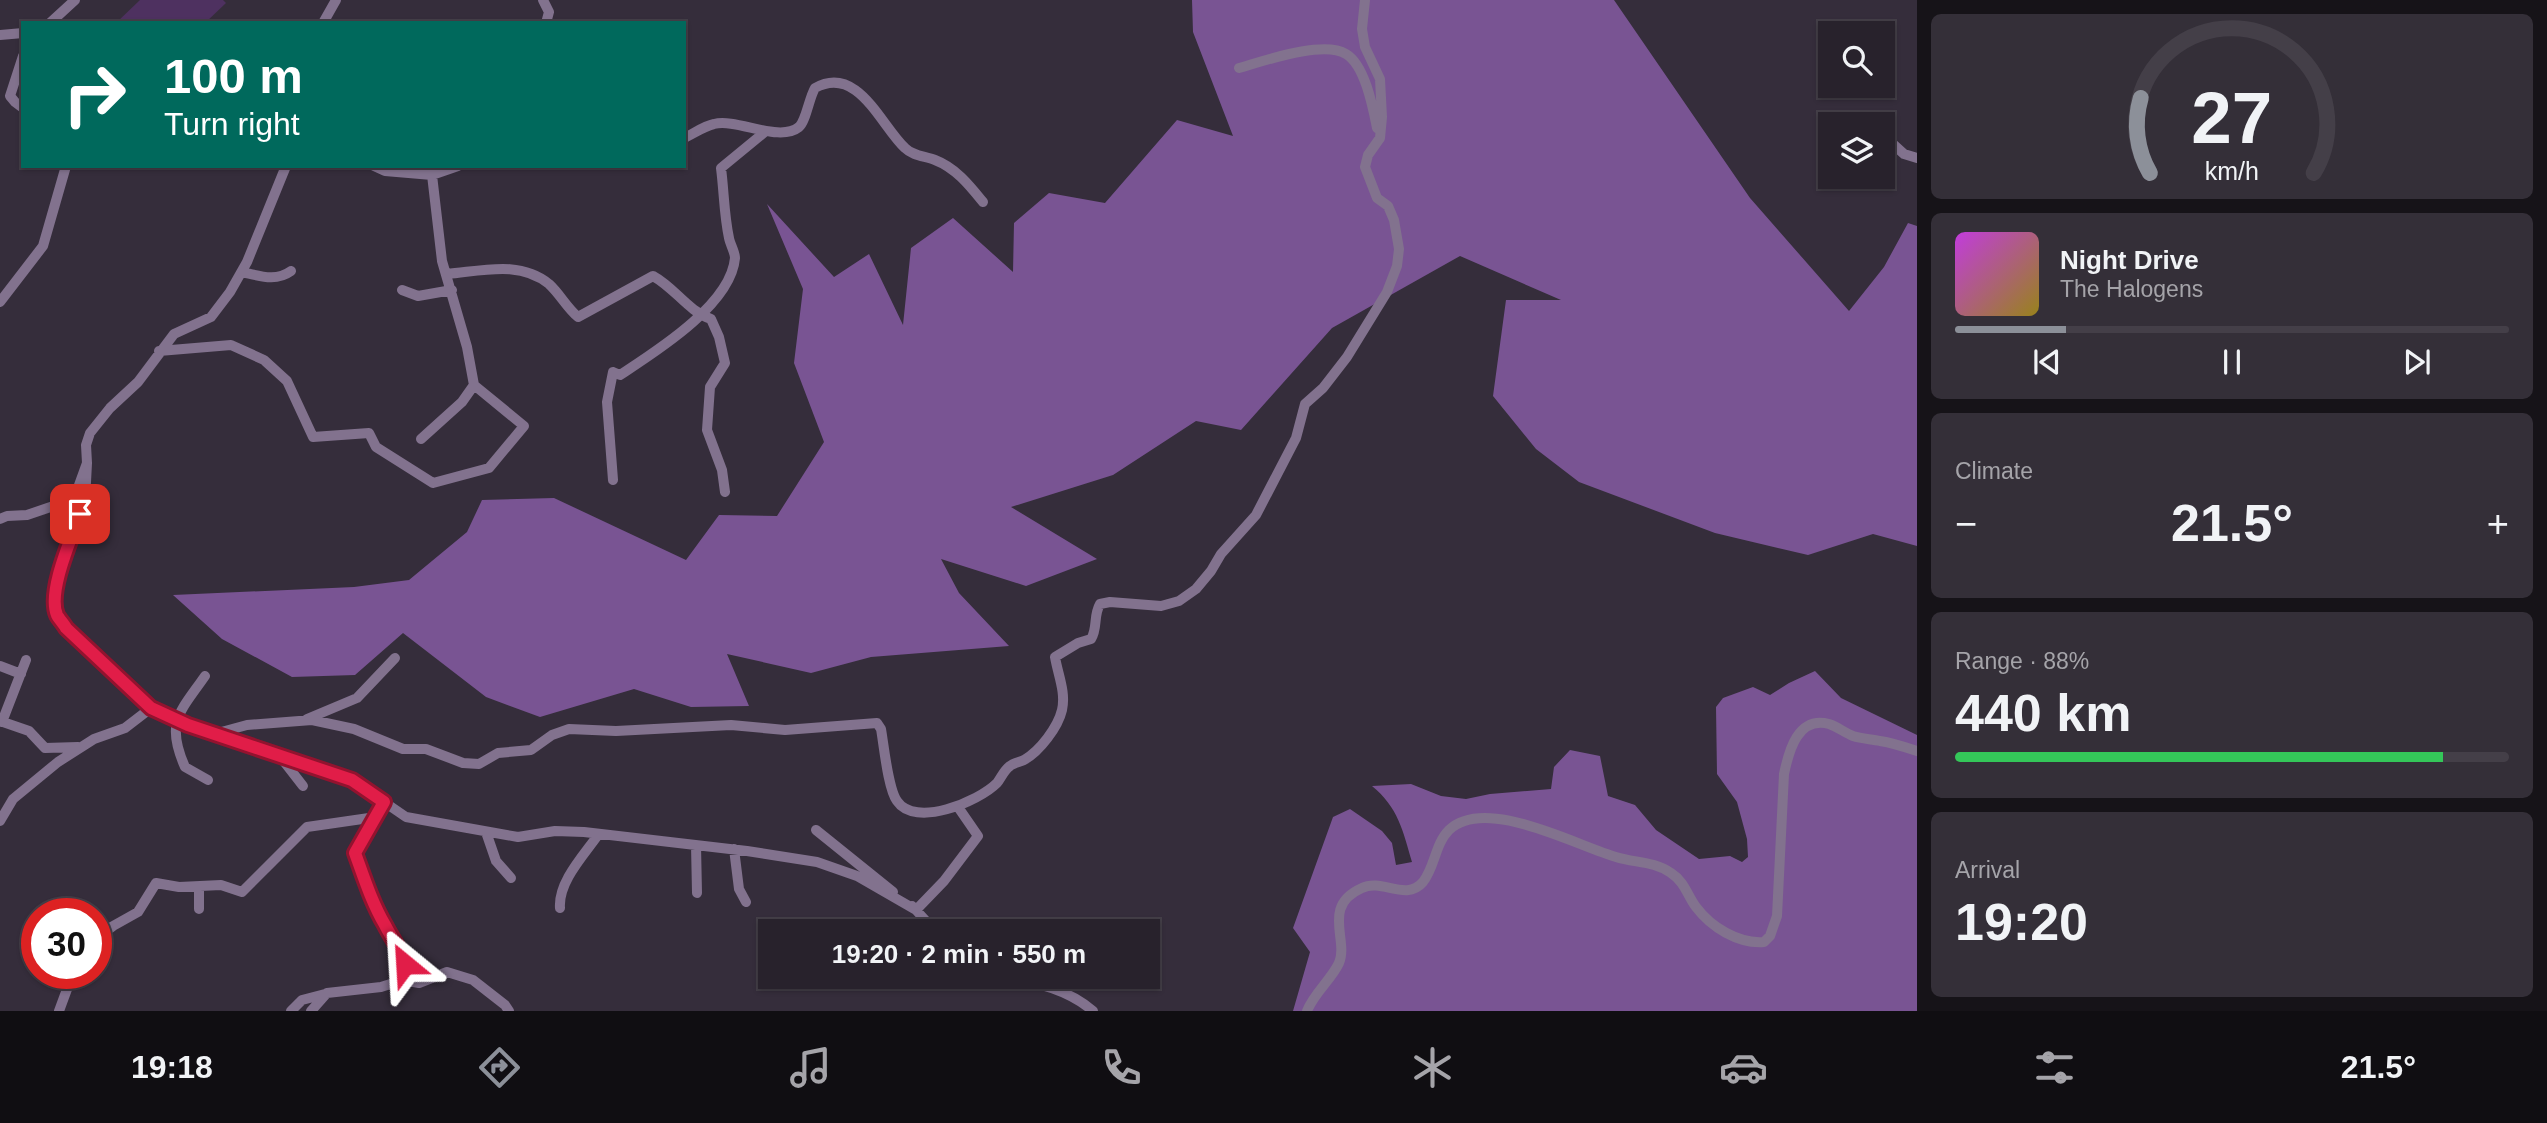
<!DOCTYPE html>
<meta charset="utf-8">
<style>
body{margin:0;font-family:Helvetica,sans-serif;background:#342f38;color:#f1f3f6;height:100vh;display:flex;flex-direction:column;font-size:26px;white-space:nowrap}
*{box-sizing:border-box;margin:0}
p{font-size:23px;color:#a5a4a9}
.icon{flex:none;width:38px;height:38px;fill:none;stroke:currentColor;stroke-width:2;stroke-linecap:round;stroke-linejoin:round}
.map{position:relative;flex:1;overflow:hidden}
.sheet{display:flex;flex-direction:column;gap:14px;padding:14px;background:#161318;width:630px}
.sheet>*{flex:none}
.hud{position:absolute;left:21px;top:21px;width:665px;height:147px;border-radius:0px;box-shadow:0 2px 5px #0004,0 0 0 2px #443f48;background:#00695c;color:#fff;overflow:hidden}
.tools{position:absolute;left:1818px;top:21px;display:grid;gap:14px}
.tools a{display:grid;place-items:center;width:77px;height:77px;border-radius:0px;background:#28222c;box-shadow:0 2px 5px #0004,0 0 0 2px #443f48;font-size:35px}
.speed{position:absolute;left:21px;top:898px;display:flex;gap:14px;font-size:35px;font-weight:700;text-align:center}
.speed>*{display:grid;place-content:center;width:91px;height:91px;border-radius:50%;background:#28222c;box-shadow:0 2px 5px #0004,0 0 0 2px #443f48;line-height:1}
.speed .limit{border:10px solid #d22;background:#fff;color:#111}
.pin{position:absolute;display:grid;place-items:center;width:60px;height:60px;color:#fff;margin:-30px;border-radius:14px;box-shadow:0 4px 10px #0006}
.me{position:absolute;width:77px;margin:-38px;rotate:333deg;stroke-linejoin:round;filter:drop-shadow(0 0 5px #0008)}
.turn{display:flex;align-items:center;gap:24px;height:147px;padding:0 28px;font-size:32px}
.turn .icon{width:91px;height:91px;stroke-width:2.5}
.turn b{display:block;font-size:49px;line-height:60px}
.big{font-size:52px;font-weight:600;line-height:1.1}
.sheet .widget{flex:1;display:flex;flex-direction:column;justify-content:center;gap:10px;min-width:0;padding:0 24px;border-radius:10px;background:#342f38}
.sheet .dial{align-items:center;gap:0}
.dial svg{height:182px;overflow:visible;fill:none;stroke:#443f48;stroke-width:7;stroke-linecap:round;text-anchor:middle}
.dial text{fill:#f1f3f6;stroke:none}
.song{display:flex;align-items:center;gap:21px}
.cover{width:84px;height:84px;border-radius:10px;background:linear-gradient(135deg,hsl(290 70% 55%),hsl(50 70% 35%))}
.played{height:7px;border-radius:4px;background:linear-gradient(90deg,#8c9099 20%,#443f48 20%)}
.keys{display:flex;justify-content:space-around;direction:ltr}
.heat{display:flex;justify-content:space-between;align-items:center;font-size:38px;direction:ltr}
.charge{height:10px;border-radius:5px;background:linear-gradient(90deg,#34c759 88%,#443f48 0)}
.trip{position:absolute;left:758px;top:919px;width:402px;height:70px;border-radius:0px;background:#28222c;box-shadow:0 2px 5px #0004,0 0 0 2px #443f48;font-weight:600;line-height:70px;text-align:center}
.dock{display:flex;height:112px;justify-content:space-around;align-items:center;background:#100e12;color:#a5a4a9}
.dock .icon{width:49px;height:49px}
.dock .current{color:#8c9099}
.dock b{font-size:32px;color:#f1f3f6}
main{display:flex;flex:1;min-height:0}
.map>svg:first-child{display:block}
.green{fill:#4e3160}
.forest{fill:#795493}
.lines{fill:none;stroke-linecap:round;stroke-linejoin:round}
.minor{stroke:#82728e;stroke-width:10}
.route-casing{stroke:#92132f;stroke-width:18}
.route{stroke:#e11d48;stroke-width:12}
</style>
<main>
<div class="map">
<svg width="1917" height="1011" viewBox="0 0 1917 1011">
<rect width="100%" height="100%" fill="#352d3b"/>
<path class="green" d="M140,0h83l3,3 -21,20h-89z"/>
<path class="forest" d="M1192,0h422l136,198 99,113 35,-44 24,-44 9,3v320l-44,-12 -65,21 -93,-22 -136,-51 -43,-33 -43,-53 13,-96h55l-101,-44 -128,72 -91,102 -45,-9 -83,54 -102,32 86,52 -71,27 -85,-27 18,34 50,53 -138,11 -60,16 -84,-19 22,52 -58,1 -57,-18 -94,28 -54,-20 -83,-64 -48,42 -63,2 -70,-38 -49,-44 181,-8 55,-7 58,-48 15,-32 72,-2 132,62 33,-45 58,1 47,-74 -30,-79 9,-74 -36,-85 67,73 35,-23 34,71 8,-77 42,-30 60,54 1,-49 35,-30 56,10 72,-83 56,16 -40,-104z
M1815,671l26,27 76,37v276h-624l17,-59 -17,-24 40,-111 17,-8 32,22 10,12 4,22 16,-3c-9,-31 -14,-55 -40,-76l39,-2 30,12 25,3 24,-5 61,-5 3,-22 16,-17 30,6 8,40 27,9 21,25 43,29 31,-3 12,6 6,-5 -1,-18 -10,-37 -20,-28 -1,-67 7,-9 30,-11 17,8 19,-12z"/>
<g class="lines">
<path class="minor" d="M543,0l6,12 -3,11
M50,23l25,-23
M323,23l13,-23
M0,35l23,-2
M23,56l-13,40 5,6 8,6
M1239,68c25,-7 84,-28 107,-14 19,11 27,54 31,74
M1883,135l21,19 13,4
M684,138c9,-4 20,-12 30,-14 23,-6 65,19 85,3 7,-6 10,-29 16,-39 43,-24 66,38 90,60 8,8 20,8 30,12 21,8 35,26 48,42
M374,166l11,5 47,4 26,-9
M242,272c18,4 34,10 49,-1
M447,274c35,-3 73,-14 102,10 11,10 18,24 29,33l75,-41c22,12 35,35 58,43l8,18 6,26 -15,24 -3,43 15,40 3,22
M402,290l16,6 34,-6
M0,302l43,-56 23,-80
M159,351l72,-6 33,15 23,21 26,56 56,-4 7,14 57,36 56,-15 35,-42 -50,-41 -7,-38 -25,-86 -10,-86
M421,439l41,-37 12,-17
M87,463l-2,38 -27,79 -2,13 1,21 10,14 84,80 37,17 164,55 54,37 112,20 37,-6 29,1 163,19 70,11 40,14 59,34 19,21
M613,480l-6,-78 6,-30 7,3c35,-23 111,-70 115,-117 0,-6 -5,-14 -6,-20 -5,-23 -5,-47 -8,-70l45,-37
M0,519l7,-3 20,-1 47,-16 13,-36 -1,-18 4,-12 20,-25 28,-26 36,-48 37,-17 19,-25 17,-30 39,-96
M0,666l21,8
M205,676c-25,36 -40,46 -20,91l23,13
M307,719l50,-21 38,-40
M0,721l29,10 16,17 33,-1
M2,722l24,-62
M214,734l33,-9 65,-5 42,9 49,20h23l37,14 16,1 19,-11 33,-3 21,-15 17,-6 47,2 115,-6 54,5 92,-7 4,6c3,17 7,60 16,72 18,27 81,1 100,-18 4,-5 7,-13 13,-17 3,-3 10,-4 14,-6 16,-9 34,-33 38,-50 4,-18 -4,-35 -7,-53l23,-14 13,-4c7,-11 2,-23 9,-35l10,-2 51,4 18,-5 17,-12 15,-18 10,-17 35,-39 40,-77 9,-34 18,-16 24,-31 40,-65 10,-26 2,-17 -5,-29 -6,-14 -11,-8 -12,-31 3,-12 12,-17 2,-21 -2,-38 -15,-32 -3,-18 3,-29
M282,759l21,27
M378,814l-23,39 15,42 14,29 18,30 3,10 -2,16
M0,821l13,-22 45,-37 36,-23 31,-11 26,-20
M816,830l77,62
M486,832l10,29 15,17
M696,845l1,48
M734,849l5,40 7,13
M912,906l4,4 28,-29 34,-45 -20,-29
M560,908c-2,-26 24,-53 38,-73
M199,909v-22
M96,939l17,-13 25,-14 18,-29 23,4 42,-2 21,7 65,-65 69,-10
M947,976l2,5c20,8 37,1 58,0 30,-1 64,11 86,30
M59,1011l14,-38
M291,1011l11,-11 23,-6
M311,1011l16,-18 54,-6 22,-7 16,3 28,-11 26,8 32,25 4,6
M1307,1011c7,-18 24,-31 32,-48 10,-23 -18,-57 23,-75 20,-10 44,14 61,-6 12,-15 12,-38 26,-52 36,-35 128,16 167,27 19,6 38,4 55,16 14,9 16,22 25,34 15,20 42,37 68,35l6,-6 7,-20 7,-142c5,-24 14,-58 45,-50 9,3 16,9 24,12 9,3 19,3 27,5 13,2 25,6 37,10"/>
</g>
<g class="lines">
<g class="route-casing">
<path id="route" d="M80,514c-8,23 -33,78 -23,101 2,4 7,9 9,13l85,80 37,17 164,55 32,22 -29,51c9,25 17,50 30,72 7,14 16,25 20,39"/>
</g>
<use href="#route" class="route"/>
</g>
</svg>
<div class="tools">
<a><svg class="icon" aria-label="search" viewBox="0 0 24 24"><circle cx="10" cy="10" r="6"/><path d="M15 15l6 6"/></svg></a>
<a><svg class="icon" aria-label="layers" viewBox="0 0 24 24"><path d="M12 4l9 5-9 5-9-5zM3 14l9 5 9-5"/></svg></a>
</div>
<div class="speed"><div class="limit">30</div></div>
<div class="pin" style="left:80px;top:514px;background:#d93025"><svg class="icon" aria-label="arrive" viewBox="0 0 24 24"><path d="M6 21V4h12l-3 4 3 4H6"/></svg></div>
<svg class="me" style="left:405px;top:964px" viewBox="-20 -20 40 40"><path d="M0-17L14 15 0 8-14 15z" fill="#e11d48" stroke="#fff" stroke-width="4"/></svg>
<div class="trip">19:20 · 2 min · 550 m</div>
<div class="hud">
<div class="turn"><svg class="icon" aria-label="right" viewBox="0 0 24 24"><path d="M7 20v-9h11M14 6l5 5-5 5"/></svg><div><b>100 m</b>Turn right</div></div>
</div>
</div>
<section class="sheet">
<div class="widget dial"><svg viewBox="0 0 100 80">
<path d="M14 69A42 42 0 1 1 86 69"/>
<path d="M14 69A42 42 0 0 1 10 36" stroke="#8c9099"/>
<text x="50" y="56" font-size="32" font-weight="700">27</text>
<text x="50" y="72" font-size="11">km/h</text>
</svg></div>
<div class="widget">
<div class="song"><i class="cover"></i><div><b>Night Drive</b><p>The Halogens</p></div></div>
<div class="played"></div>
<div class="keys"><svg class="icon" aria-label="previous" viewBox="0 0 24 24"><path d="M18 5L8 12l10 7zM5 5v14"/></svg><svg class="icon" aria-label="pause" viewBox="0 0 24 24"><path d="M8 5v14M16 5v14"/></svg><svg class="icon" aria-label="next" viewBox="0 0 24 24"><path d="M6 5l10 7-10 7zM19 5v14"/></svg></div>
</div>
<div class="widget"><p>Climate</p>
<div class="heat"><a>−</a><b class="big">21.5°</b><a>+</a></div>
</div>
<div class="widget"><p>Range · 88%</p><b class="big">440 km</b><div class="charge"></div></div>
<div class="widget"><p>Arrival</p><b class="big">19:20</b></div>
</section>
</main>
<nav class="dock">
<b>19:18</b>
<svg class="icon current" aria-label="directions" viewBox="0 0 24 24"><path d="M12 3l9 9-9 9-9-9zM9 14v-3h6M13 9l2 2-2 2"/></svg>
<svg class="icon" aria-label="music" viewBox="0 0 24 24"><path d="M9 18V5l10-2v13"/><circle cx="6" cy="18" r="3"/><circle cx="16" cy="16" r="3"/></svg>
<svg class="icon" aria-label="phone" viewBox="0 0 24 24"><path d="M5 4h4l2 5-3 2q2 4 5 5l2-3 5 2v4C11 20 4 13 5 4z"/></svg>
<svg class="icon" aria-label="climate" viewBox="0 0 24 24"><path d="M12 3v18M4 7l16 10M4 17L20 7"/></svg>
<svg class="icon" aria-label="car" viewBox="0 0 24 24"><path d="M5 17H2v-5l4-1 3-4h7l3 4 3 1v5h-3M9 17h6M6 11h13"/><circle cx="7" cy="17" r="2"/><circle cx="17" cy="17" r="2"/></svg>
<svg class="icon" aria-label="filters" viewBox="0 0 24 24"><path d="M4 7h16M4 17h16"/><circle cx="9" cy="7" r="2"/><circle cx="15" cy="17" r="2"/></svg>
<b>21.5°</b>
</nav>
